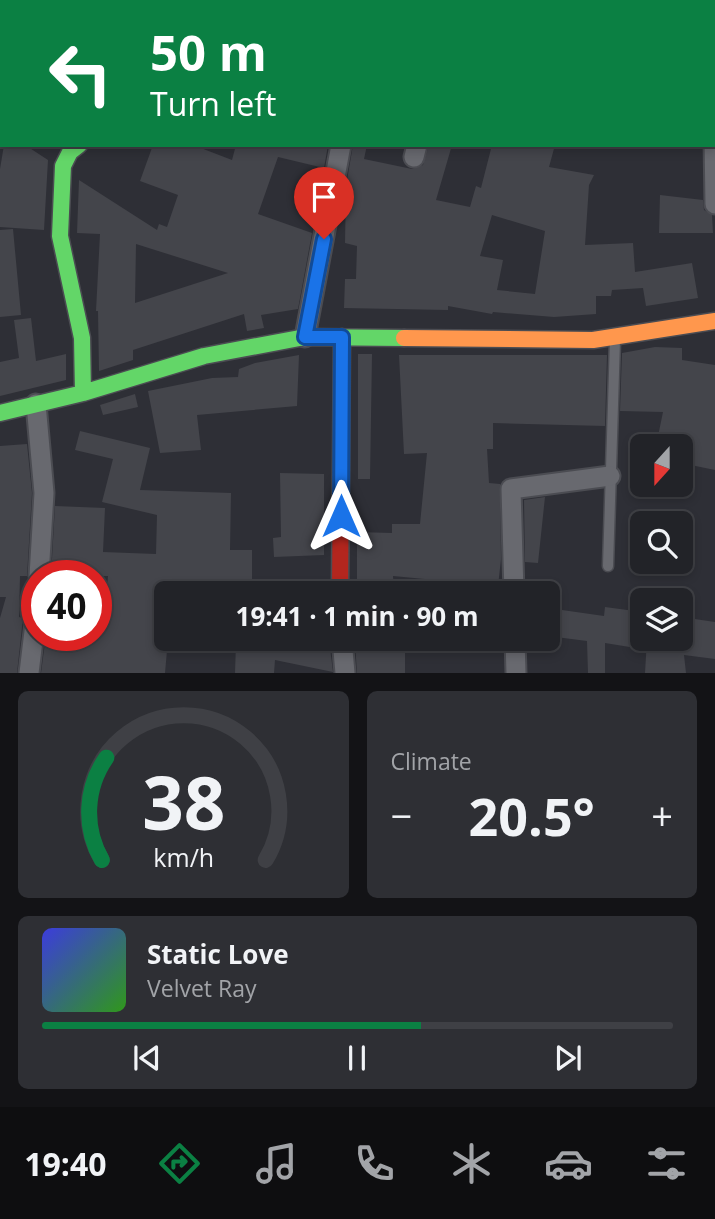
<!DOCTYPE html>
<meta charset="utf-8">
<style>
body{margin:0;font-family:"Open Sans",sans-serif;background:#2e2f34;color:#f1f3f6;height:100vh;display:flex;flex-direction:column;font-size:26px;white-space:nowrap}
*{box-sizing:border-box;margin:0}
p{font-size:23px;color:#a2a4a8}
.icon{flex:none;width:38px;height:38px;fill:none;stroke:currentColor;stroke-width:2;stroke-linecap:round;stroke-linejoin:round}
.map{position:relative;height:673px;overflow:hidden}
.details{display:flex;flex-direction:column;gap:18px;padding:18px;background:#131316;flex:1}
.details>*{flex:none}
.top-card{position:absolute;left:0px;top:0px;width:716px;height:147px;box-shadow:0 4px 10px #0003,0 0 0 2px #3f4045;background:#0b8043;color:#fff;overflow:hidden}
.needle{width:46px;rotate:201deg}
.controls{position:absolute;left:630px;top:434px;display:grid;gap:14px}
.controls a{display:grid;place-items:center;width:63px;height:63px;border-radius:10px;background:#222328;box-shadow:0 4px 10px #0003,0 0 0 2px #3f4045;font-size:35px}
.speed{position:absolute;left:21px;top:560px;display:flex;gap:14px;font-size:35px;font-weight:700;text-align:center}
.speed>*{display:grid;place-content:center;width:91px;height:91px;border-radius:50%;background:#222328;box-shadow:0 4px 10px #0003,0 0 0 2px #3f4045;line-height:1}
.speed .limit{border:10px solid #d22;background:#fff;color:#111}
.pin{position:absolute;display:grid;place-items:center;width:60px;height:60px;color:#fff;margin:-72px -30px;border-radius:50% 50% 50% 0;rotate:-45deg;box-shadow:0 0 7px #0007}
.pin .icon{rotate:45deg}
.me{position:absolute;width:77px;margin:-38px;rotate:0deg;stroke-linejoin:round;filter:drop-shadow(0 0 5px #0008)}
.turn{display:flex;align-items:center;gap:24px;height:147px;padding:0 35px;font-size:32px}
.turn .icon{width:91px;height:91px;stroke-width:2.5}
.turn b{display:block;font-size:49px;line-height:60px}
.big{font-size:52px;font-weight:700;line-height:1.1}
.details .widget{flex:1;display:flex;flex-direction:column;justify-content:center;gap:10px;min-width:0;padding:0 24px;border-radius:10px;background:#2e2f34}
.details .dial{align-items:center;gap:0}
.dial svg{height:182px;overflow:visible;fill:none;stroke:#3f4045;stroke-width:7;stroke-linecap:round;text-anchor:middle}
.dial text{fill:#f1f3f6;stroke:none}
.song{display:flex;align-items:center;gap:21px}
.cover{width:84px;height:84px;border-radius:10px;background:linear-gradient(135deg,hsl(240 70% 55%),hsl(110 70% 35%))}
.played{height:7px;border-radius:4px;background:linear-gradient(90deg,#0b8043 60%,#3f4045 60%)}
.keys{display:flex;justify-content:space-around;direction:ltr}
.heat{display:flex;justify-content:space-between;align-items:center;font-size:38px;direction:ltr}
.details .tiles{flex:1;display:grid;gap:18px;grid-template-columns:1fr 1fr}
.widget:last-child{grid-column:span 2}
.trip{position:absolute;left:154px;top:581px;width:406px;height:70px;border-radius:10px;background:#222328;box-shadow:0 4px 10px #0003,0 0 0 2px #3f4045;font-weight:700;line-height:70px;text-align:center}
.tab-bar{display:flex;height:112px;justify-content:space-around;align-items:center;background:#0e0e10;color:#a2a4a8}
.tab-bar .icon{width:49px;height:49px}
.tab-bar .on{color:#0b8043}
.tab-bar b{font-size:32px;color:#f1f3f6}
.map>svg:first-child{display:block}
.building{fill:#44454b;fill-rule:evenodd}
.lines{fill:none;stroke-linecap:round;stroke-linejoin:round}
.lane-casing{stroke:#4b4c52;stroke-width:13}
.street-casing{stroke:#4b4c52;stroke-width:23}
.fast-casing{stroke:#4b4c52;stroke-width:19}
.slow-casing{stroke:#4b4c52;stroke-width:19}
.jam-casing{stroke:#4b4c52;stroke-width:19}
.lane{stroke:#68696f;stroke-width:10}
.street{stroke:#68696f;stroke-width:19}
.fast{stroke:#63d668;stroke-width:16}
.slow{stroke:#ff974d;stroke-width:16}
.jam{stroke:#b3261e;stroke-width:16}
.route-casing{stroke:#114b97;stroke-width:18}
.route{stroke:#1a73e8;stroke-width:12}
</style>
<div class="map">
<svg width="715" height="673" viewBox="0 0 715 673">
<rect width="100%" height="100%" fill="#2e2f36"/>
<path class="building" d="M4,145h21l23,15 -4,70 -44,-3v-58z
M153,145h40l39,15 4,-15h92l-4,23 -46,-11 -20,57 54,19 -14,76 -37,6 3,13 -17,3 -3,-17 -111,36v10l-34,11 -1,-60h-2l4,-77 -23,-1 2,-53 78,50 2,-6 8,3 11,-32 -38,-14zM136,244l92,29 -93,30z
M353,145h14l-3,14 48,10 11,-4 6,-20h23l-16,55 34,7 6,-21 5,2 11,-43h63l-6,22 45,8 -5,10 -4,60 48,-2 2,29 57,-9 6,35 -52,8 -3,-18 -31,2 -1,6h-15v18l-42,3 -61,-5 -1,2 -44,-8v4l-104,-2 1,-29h11l1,-33 -12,-3 1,-57zM492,215l53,16 -10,63 -38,-4 6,-30 -23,-4z
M660,195l43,5 1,10 8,5 1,18h-54z
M13,229l8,86 -21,2v-87z
M31,318l5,43 30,-7v26l-66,16v-34l19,-4 -5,-38z
M655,347l27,1v12l33,5v105l-34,-7v-17h-25l7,-34 -43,-1 2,-58z
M358,354h14l-2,125h-12z
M299,355l-2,51 -100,9 4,35 -41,3 -12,-62 64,-13 26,-1 1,-8 16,-6z
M399,355h208l-2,71 -112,-3v26h-6l2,34 11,1 1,75 -3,27 -105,-10 1,17h-37v-61l35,1v-9h28l7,-71 -23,1z
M135,394l3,13 -35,8 -3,-10z
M80,431l70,17 -10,42 91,3 -1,57h22v43h-86l2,46 -3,34h-124l5,-38h50v-22h9l3,-37h-57l4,-70 50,2 -2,44 53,2 1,-39 -55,-13 11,-43 -38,-9z
M27,444l5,49 -5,83h-7l-1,41 4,1 -6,55h-17v-55l6,-21h-6v-151z
M280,473l44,1v81l-50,2 -1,-19 8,-1z
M545,497l-7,66 -13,-1 -1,-62z
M605,607l37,5v37l-37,-6v30h-17l-1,-32 -39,-5v-28l56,8z
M681,617l34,5v37l-31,-4 2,18h-41l2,-34h34z
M297,639h32l4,33 -58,-12 -1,13h-39l1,-30 62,4z
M355,643l50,6v24h-48z"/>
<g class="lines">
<g class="lane-casing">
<path id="lane" d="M608,566l7,-226"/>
</g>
<g class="street-casing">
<path id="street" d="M27,0l4,2
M699,0v2
M126,2v-2
M502,2l3,-2
M714,139l1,65
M414,157l3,-12
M305,337l36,-192
M36,404l8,89 -5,83
M514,593l-3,-104 99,-13
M342,639l3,34
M515,639l1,34
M29,673l8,-66"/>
</g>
<g class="fast-casing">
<path id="fast" d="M79,145l-9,7 -7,14 -3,70 22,102 1,55
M0,413l83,-20 121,-37 101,-19 99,1"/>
</g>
<g class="slow-casing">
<path id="slow" d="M404,338l189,2 122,-19"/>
</g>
<g class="jam-casing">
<path id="jam" d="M340,593l2,-256"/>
</g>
<use href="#lane" class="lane"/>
<use href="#street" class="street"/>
<use href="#fast" class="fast"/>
<use href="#slow" class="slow"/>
<use href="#jam" class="jam"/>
</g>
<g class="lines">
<g class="route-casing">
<path id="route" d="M324,239l-19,98h37l-1,179"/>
</g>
<use href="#route" class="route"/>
</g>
</svg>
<div class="controls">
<a><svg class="needle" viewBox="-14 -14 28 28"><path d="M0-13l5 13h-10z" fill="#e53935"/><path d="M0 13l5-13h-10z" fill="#a2a4a8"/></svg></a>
<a><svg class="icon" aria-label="search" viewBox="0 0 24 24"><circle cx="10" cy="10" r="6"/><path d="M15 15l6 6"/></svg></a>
<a><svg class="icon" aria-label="layers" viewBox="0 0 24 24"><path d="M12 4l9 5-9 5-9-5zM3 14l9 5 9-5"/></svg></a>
</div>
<div class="speed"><div class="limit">40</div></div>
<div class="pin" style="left:324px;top:239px;background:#d93025"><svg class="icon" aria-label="arrive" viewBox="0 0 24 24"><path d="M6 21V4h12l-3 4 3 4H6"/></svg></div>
<svg class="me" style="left:341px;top:516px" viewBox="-20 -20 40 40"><path d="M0-17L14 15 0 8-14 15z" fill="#1a73e8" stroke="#fff" stroke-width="4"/></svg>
<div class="trip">19:41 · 1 min · 90 m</div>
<div class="top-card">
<div class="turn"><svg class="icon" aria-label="left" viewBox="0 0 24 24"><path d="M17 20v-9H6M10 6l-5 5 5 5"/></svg><div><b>50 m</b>Turn left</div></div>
</div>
</div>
<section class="details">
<div class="tiles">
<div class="widget dial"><svg viewBox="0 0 100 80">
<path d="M14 69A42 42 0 1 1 86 69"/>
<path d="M14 69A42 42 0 0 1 16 24" stroke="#0b8043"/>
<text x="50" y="56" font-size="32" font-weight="700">38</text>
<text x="50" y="72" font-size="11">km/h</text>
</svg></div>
<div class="widget"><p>Climate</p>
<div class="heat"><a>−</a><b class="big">20.5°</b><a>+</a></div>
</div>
<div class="widget">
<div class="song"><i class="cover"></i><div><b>Static Love</b><p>Velvet Ray</p></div></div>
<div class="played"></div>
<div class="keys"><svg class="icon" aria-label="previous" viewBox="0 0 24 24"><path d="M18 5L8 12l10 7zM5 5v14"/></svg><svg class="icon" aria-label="pause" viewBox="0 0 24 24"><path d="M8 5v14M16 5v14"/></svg><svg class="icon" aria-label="next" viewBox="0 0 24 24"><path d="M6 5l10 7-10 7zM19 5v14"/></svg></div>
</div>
</div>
</section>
<nav class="tab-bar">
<b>19:40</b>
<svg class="icon on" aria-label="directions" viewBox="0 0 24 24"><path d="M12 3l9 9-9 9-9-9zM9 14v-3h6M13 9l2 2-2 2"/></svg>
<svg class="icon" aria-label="music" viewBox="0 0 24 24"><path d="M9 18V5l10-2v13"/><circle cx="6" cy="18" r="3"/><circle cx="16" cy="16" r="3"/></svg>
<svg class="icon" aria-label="phone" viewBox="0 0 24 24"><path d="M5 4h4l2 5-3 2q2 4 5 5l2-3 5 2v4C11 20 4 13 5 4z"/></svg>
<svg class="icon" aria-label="climate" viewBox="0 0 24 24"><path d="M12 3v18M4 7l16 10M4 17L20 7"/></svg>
<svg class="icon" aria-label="car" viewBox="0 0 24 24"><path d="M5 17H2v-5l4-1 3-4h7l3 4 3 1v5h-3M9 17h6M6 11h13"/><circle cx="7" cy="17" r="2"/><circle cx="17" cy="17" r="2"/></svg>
<svg class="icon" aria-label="filters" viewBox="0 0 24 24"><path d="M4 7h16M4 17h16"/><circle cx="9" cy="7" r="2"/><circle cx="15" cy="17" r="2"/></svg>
</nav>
